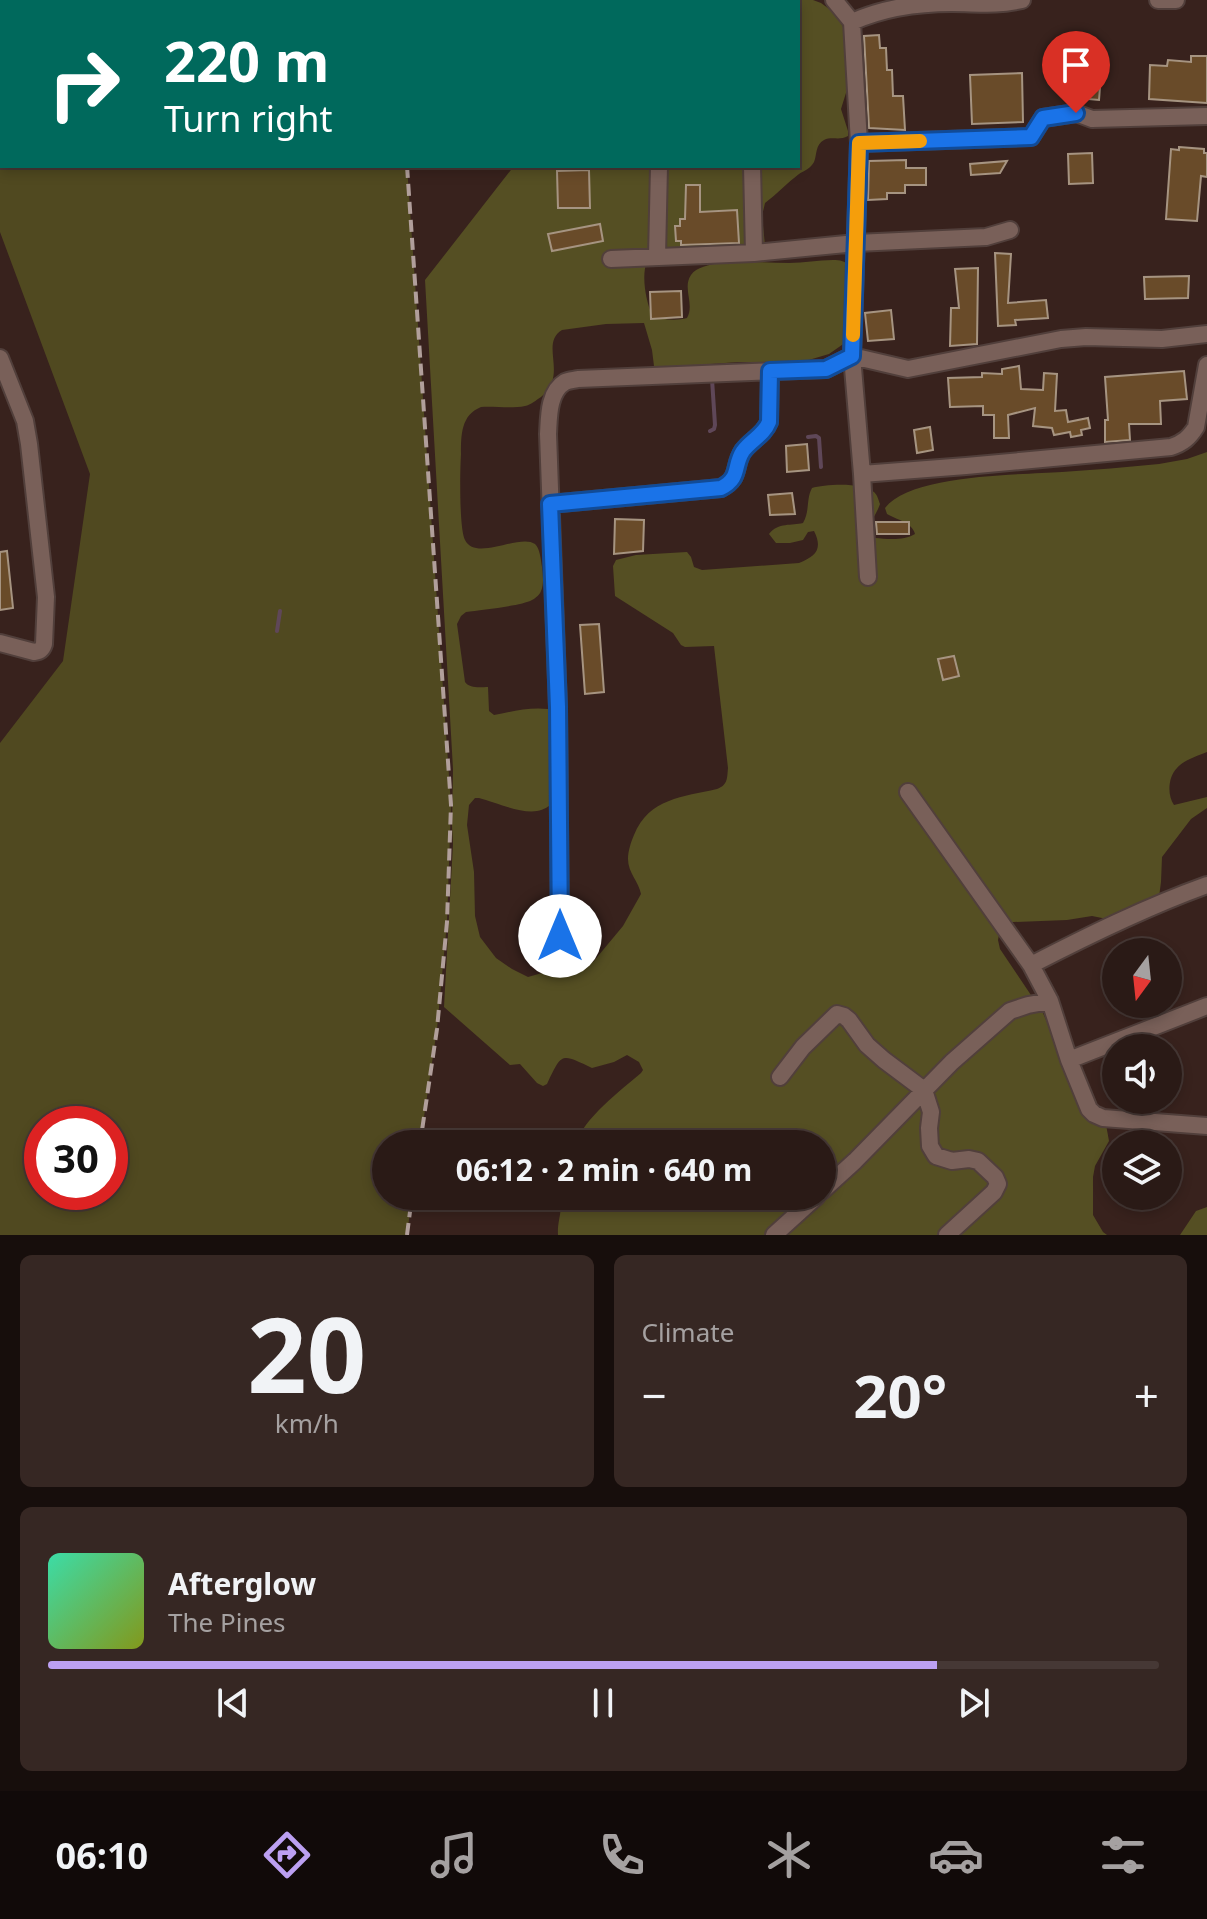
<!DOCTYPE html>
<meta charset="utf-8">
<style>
body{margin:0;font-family:"Noto Sans",sans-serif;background:#362723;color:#f1f3f6;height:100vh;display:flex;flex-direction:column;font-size:30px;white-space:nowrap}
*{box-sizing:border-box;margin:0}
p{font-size:26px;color:#a5a1a1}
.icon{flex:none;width:44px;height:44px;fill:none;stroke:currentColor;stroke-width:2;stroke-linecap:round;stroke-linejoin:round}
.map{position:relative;height:1235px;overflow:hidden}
.drawer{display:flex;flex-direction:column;gap:20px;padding:20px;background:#170e0c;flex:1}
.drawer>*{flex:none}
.top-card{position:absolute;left:0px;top:0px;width:800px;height:168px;box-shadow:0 4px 12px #0003,0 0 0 2px #463835;background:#00695c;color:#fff;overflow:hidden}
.needle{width:52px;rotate:195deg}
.tools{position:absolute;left:1102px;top:938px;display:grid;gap:16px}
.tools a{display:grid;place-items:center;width:80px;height:80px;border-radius:50%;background:#2a1a16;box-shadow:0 4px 12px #0003,0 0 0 2px #463835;font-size:40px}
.speed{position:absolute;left:24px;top:1106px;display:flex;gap:16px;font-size:40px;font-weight:700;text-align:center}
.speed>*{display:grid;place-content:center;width:104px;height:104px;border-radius:50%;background:#2a1a16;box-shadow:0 4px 12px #0003,0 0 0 2px #463835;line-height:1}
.speed .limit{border:12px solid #d22;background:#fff;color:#111}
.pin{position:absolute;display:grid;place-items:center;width:68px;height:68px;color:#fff;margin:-82px -34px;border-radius:50% 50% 50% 0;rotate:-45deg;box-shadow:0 0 8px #0007}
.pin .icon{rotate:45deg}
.me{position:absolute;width:88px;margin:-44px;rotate:0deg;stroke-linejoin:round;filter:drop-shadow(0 0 6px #0008)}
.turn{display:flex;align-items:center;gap:28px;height:168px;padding:0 32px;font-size:36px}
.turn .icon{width:104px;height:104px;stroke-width:2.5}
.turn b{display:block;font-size:56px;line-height:68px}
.big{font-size:60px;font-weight:700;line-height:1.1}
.drawer .tile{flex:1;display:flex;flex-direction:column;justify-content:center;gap:12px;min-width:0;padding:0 28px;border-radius:12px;background:#362723}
.drawer .dial{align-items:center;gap:0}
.dial b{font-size:104px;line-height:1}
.song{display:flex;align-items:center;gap:24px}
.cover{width:96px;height:96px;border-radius:12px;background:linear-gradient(135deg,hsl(160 70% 55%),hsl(70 70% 35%))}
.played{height:8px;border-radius:4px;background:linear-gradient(90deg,#bca0f2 80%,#463835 80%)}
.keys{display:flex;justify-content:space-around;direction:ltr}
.heat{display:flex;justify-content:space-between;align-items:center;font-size:44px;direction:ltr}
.drawer .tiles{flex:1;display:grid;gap:20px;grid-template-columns:1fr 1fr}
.tile:last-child{grid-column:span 2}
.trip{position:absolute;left:372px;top:1130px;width:464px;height:80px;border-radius:40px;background:#2a1a16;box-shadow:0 4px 12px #0003,0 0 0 2px #463835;font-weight:700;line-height:80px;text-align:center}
.menu{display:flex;height:128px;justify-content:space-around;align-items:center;background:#110a09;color:#a5a1a1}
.menu .icon{width:56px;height:56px}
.menu .on{color:#bca0f2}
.menu b{font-size:36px;color:#f1f3f6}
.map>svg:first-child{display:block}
.green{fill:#504920;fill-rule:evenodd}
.forest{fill:#554f23}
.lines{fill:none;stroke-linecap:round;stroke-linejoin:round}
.stream{stroke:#5f4758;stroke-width:4}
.building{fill:#694b29;stroke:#a69481;stroke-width:2}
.minor-casing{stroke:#513f3b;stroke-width:20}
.minor{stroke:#796059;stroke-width:16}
.rail{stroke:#b19f9b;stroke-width:4;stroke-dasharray:12 6;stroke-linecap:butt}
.route-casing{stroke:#114b97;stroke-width:20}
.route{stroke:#1a73e8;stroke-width:14}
.slow{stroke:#f59e0b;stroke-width:14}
</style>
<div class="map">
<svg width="1207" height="1235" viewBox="0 0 1207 1235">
<rect width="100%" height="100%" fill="#38221d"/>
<path class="green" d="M121,0h275v2h-274z
M5,166h402l44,639 -4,117 -10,107 -17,115h-34v52h26l-5,39h-407v-492l63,-82 27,-187 -90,-242v-62zM42,1124h68v68h-68z"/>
<path class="forest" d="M783,0h30l8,3 11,8 8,10 7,14 3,45 -9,29 7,22v5c-9,5 -16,0 -24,4 -9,5 -7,15 -10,22 -3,6 -10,9 -15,12 -12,9 -22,20 -34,29l-3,13 3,29 -118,16c-6,15 -1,40 5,54 10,5 24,6 35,3 8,-14 -5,-30 4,-43 5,-8 19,-10 28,-12 23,-3 47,0 70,0 15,0 29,-3 44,-3 7,0 12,1 18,6l-2,74 -20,14 -27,8h-64l-80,6 -4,-2 -2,-16 -8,-27 -38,1 -44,6c-23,14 7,45 -21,67 -5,3 -10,8 -16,9 -14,3 -30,0 -44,1 -20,8 -20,28 -20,47 -1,16 -2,74 4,86 11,22 55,-7 70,4 5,4 6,17 7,23 1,8 2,17 -1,24 -1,3 -5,7 -9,9 -11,6 -51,10 -66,12l-5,4 -4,8 8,58c5,7 16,5 23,5l1,24 5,4c20,-4 43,-10 63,-4l-2,91c-6,4 -11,8 -18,9 -16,3 -42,-9 -58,-13h-4l-6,7 -2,20 7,47 1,44 5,21 16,21 16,11 16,8 14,-4 19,-23c10,-2 18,7 26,13l6,-1 30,-36 18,-32c-2,-12 -13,-21 -13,-35 0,-8 3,-17 6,-24 15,-37 49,-38 83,-46 11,-4 10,-11 11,-21l-14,-122 -29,1 -4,-2 -8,-12 -58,-37 -2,-30 3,-6 20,-5 51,-3 4,5 3,10 8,3 97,-7c17,-7 24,-14 15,-32l-6,1 -5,8 -13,3h-14l-7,-9c9,-12 23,-8 34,-11 7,-12 3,-24 9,-35 13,-4 51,-6 62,4 4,4 4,7 6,12 -4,13 -15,20 -5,34 12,1 29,3 40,-4 -3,-12 -18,-14 -28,-20l-2,-6c26,-34 135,-33 177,-36 32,-2 65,-5 97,-8l28,-5 20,-7v300c-10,4 -23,8 -30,16 -9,9 -10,27 -3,37l33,-8v11l-16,11 -29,38 -1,25 -2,15 -52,22 -15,-3 -25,4 -54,2 -8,3 -5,5 -2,10 2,9 43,64 29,66 33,40 4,22 -14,25 -2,11v38l10,17 4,3h-549c-1,-15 5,-22 2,-39h262v-52h-246c6,-24 46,-55 65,-71l2,-3 -4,-8 -12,-7 -13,7 -22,6c-31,-15 -30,-16 -45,16l-4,2 -6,-3 -17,-19 -10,1 -66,-58 9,-163 -1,-18 1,-57 -28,-489 89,-114h284v-164h-21z
M1207,1207v28h-27l16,-24z"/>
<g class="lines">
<path class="stream" d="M710,431l4,-2 1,-4 -3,-46
M808,437l8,-1 3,2 2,29
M277,631l3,-20"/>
</g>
<path class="building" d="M879,35l1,13h6l1,22h5l1,26h10l2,34 -36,-2 -5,-92z
M1191,56h16v47l-58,-4 1,-34 17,1 1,-6 23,2z
M1067,71l34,3 -2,26 -34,-3z
M1022,73l1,49 -51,2 -2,-49z
M1179,147l25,2v4h3v24l-6,-1 -4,45 -31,-2 5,-70 8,1z
M1092,153l1,30 -24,1 -1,-30z
M906,160v8h20v17h-21v8h-18v6l-19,1 1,-39z
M1007,161l-7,12 -29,2 -1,-11z
M589,170l1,38h-32l-1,-37z
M686,185h14v27l37,-2 2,33 -58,2v-4h-5l-1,-15h5v-7h5z
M600,224l3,17 -51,10 -4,-17z
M995,253l16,1 -3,49 38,-3 2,18 -33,2 1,5 -18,1z
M978,268l-1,76 -27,2 1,-38h8l-4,-39z
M1189,276l-1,22 -43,1 -1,-22z
M681,291l1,26 -31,2 -1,-27z
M891,310l3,29 -26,2 -3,-28z
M1019,366l2,23 22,1 1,-17 13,1 -2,37 11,-1 2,12 20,-4 2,10 -9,2 1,5 -11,2 -1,-5 -16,3 -2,-7 -19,-2 2,-18 -27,7 1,23h-15v-23h-11v-9l-33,1 -2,-29 34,-1v-4l20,1v-5z
M1184,371l3,28 -27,2 1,23h-32l1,16 -25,2v-22h3l-3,-43z
M930,427l3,23 -16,3 -3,-23z
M807,444l2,26 -22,2 -1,-26z
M792,493l3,21 -25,1 -2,-20z
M615,519l29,1 -1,31 -29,3z
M876,522h33v12h-32z
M7,551l6,57 -13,2v-58z
M599,624l5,68 -19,2 -5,-69z
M954,656l5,20 -16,4 -5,-21z"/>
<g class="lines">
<g class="minor-casing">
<path id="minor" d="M701,0l2,2
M834,0l18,22 7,121 -7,213 10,118 6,103
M1158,0h18
M755,2l4,-2
M852,22c31,-14 67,-19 100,-19 26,0 43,3 70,-3
M859,143l172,-6 12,-19 33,-5 16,6 115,-3
M752,166l2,87 102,-10 130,-6 24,-7
M657,257l2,-91
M611,259l143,-6
M0,358l25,63 4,23 17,153 -2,47c-2,6 -4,7 -10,8l-34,-9
M862,474l104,-8 205,-19c12,-4 18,-9 25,-20l11,-62
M550,504l171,-16c20,-10 12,-22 22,-37 8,-11 21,-16 26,-29l1,-51
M908,792l123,173 19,36 19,59 20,49 5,5 9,4 104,8
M560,936l-2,-229 -10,-273c1,-16 0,-42 17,-52 4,-2 9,-2 13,-3l248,-10 26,-13 56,13 153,-30 25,-2 76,2 45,-5
M1031,965c58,-30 115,-58 176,-80
M1069,1060l138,-54
M780,1077l23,-30 34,-33 7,2 5,4 18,25 17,15 40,30 7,22 -2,16 1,18 6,10 16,5 17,-2 9,2 17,16 3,7 -4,8 -47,43
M822,1191l33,-30 97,-99 58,-51 18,-6 22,-4
M774,1235l43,-39"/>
</g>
<use href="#minor" class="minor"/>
<path class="rail" d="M396,0v2
M407,166l44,639 -4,117 -10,107 -17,115
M407,1235l5,-39"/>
</g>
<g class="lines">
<g class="route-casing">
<path id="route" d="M560,936l-2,-229 -8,-203 171,-16c20,-10 12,-22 22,-37 8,-11 21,-16 26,-29l1,-51 56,-2 26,-13 7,-213 172,-6 12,-19 33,-5"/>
</g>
<use href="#route" class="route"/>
<path class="slow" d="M853,335l6,-192 61,-2"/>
</g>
</svg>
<div class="tools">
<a><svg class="needle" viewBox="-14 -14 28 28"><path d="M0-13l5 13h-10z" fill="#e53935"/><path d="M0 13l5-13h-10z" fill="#a5a1a1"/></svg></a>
<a><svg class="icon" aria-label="sound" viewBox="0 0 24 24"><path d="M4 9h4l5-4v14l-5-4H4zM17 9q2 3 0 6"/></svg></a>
<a><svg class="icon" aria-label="layers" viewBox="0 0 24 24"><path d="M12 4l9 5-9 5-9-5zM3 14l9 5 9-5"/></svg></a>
</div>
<div class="speed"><div class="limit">30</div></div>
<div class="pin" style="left:1076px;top:113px;background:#d93025"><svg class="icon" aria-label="arrive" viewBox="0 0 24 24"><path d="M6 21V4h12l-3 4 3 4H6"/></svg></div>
<svg class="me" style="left:560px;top:936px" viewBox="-20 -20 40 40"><circle r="19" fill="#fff"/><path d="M0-13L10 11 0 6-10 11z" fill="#1a73e8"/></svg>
<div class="trip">06:12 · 2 min · 640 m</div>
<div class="top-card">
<div class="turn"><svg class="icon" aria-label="right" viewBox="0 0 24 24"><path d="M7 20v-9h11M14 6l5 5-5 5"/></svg><div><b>220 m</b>Turn right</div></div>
</div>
</div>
<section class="drawer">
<div class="tiles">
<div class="tile dial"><b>20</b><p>km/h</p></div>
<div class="tile"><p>Climate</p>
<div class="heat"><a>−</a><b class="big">20°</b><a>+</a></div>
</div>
<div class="tile">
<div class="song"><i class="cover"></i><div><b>Afterglow</b><p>The Pines</p></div></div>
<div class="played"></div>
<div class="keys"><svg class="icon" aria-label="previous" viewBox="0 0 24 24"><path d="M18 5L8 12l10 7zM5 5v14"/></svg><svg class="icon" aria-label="pause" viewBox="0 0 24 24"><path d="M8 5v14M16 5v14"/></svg><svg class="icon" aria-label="next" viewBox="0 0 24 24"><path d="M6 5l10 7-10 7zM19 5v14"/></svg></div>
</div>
</div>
</section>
<nav class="menu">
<b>06:10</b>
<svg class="icon on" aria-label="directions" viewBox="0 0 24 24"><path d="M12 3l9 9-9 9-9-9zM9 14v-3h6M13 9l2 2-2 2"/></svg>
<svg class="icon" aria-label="music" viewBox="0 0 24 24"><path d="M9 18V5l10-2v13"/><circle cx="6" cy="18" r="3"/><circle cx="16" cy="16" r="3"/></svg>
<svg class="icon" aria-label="phone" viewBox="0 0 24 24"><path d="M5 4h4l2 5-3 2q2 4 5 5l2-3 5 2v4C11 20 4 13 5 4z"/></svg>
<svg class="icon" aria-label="climate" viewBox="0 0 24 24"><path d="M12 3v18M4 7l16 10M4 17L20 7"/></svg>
<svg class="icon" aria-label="car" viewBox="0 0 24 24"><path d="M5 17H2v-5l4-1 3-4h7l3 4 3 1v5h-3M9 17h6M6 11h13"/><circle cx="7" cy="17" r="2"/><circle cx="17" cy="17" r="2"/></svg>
<svg class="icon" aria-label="filters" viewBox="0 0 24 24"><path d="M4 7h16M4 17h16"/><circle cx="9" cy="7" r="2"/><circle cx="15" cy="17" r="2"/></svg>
</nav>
